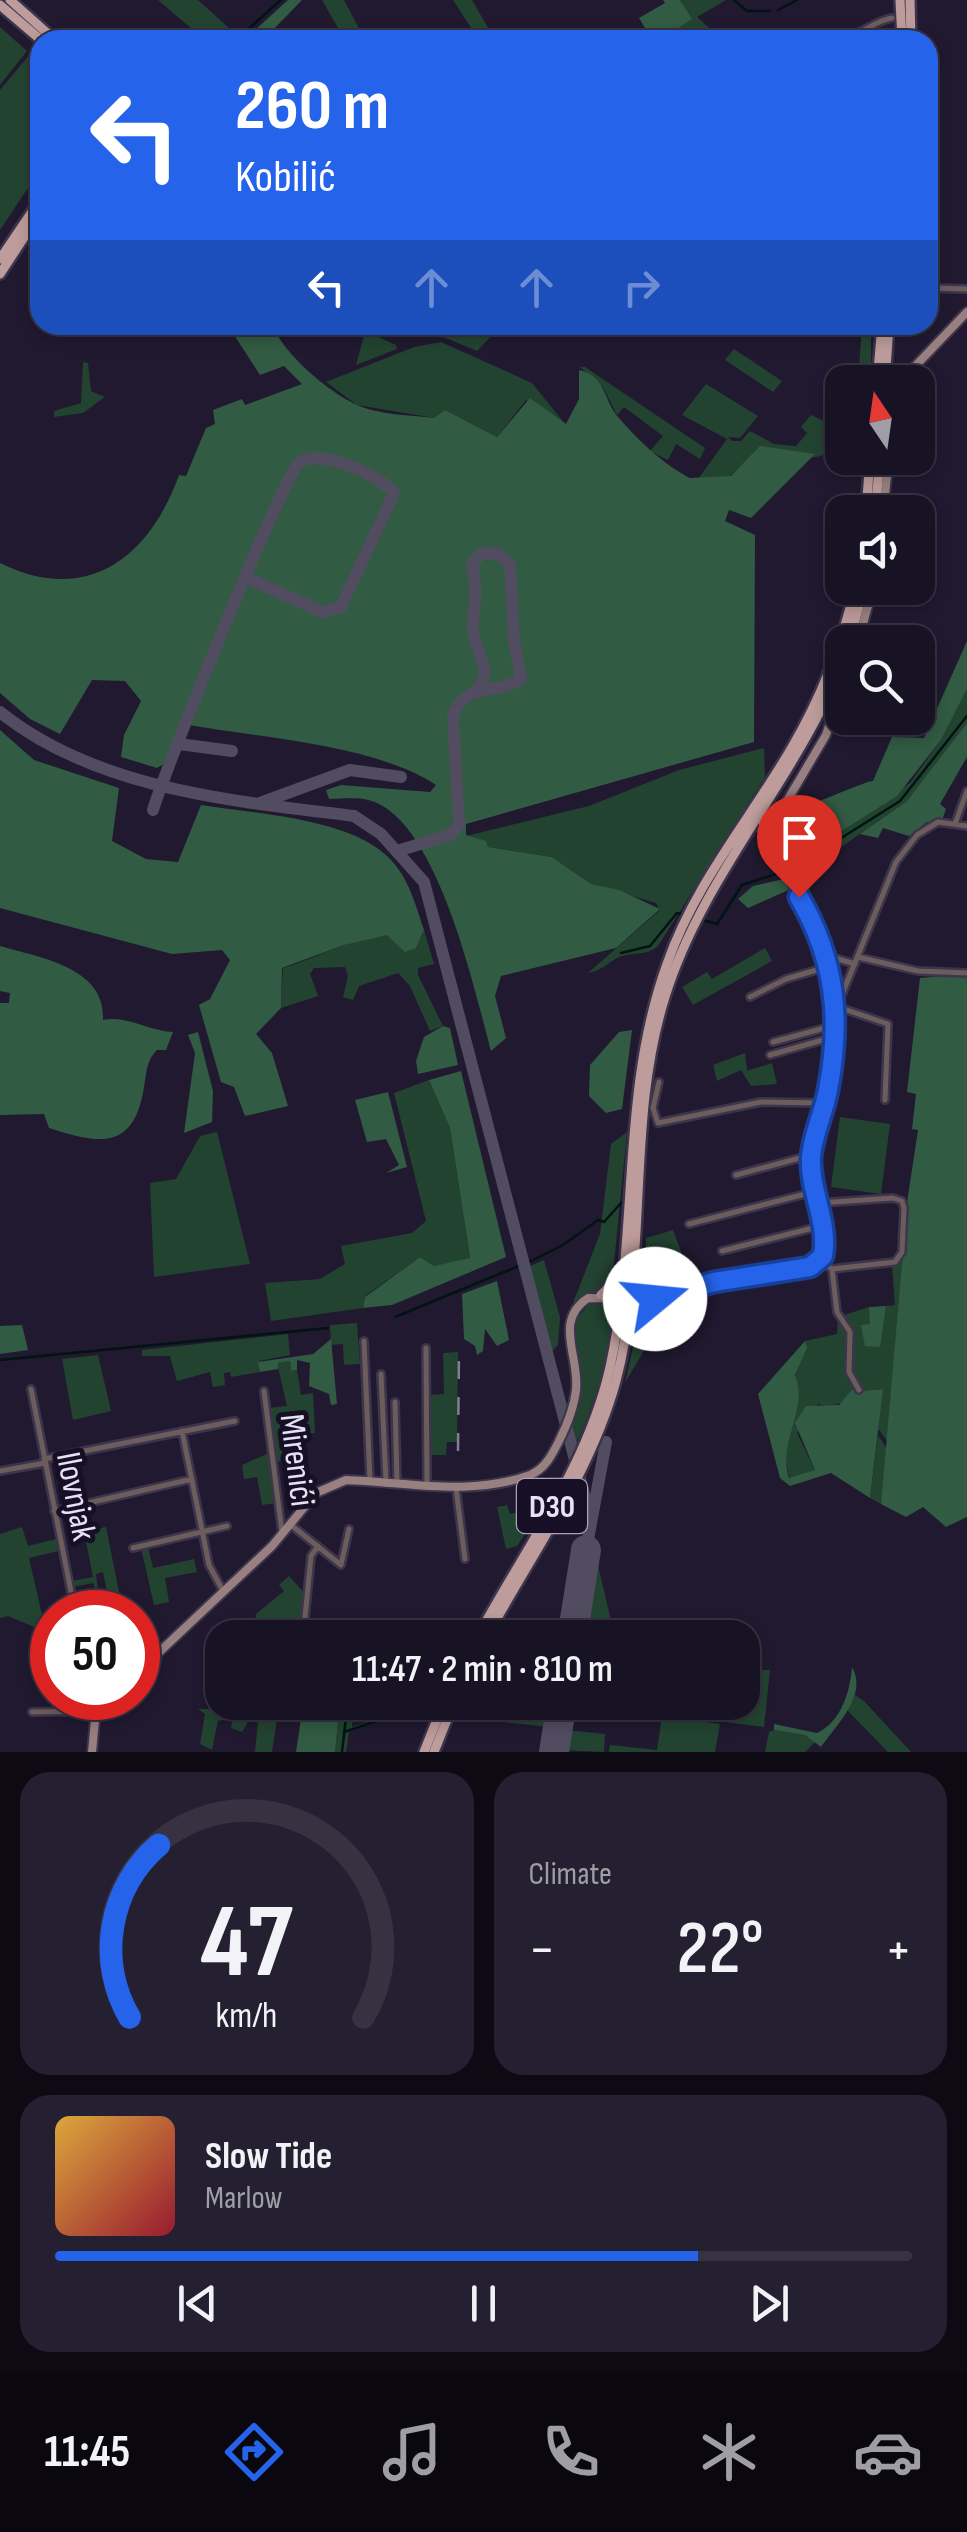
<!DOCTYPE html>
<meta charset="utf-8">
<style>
body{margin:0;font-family:"Sofia Sans Condensed",sans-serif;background:#252031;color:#f1f3f6;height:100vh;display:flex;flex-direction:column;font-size:38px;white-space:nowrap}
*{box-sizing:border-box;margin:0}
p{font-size:32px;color:#9f9ea6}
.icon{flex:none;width:55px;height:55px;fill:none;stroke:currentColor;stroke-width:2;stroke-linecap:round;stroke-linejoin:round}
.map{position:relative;height:1752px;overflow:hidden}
.drawer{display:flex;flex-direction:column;gap:20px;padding:20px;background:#0d0a14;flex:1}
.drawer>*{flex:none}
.guide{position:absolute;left:30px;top:30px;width:908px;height:305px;border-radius:30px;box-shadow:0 5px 15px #0003,0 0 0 2px #363241;background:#2563eb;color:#fff;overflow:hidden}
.needle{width:65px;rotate:347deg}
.tools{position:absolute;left:825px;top:365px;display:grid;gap:20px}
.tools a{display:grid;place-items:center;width:110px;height:110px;border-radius:20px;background:#181324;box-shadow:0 5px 15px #0003,0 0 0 2px #363241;font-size:50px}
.speed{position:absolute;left:30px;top:1590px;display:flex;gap:20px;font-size:50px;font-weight:700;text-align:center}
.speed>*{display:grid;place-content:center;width:130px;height:130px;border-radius:50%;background:#181324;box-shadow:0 5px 15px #0003,0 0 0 2px #363241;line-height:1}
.speed .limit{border:15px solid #d22;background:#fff;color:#111}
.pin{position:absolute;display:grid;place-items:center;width:85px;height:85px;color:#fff;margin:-102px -42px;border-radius:50% 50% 50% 0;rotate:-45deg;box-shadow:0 0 10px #0007}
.pin .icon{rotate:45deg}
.me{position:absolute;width:110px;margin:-55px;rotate:73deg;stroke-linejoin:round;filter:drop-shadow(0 0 8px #0008)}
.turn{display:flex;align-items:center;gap:35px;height:210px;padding:0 40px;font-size:45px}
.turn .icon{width:130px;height:130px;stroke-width:2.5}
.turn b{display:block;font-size:70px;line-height:85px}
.lanes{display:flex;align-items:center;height:95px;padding:0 40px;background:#0003;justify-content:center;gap:50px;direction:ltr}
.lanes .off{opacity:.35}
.big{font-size:75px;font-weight:600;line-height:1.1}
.drawer .tile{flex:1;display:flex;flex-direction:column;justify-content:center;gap:15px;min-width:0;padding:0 35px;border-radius:30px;background:#252031}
.drawer .dial{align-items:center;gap:0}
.dial svg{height:260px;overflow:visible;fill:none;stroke:#363241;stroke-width:7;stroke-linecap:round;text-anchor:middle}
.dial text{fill:#f1f3f6;stroke:none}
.song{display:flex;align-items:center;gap:30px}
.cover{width:120px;height:120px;border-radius:15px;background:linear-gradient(135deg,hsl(40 70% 55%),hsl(350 70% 35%))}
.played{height:10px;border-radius:5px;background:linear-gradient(90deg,#2563eb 75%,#363241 75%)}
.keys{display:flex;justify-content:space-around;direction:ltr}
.heat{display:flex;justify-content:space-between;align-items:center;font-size:55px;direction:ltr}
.drawer .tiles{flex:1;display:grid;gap:20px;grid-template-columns:1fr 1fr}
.tile:last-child{grid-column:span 2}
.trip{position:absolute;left:205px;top:1620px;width:555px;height:100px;border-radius:30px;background:#181324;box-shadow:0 5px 15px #0003,0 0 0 2px #363241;font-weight:600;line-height:100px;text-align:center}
.menu{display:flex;height:160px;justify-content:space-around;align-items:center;background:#0a080e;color:#9f9ea6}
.menu .icon{width:70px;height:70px}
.menu .selected{color:#2563eb}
.menu b{font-size:45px;color:#f1f3f6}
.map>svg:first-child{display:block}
.green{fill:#234331}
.forest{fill:#325b43}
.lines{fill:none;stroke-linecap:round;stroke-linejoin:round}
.stream{stroke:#021313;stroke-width:2.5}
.taxiway{stroke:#524c61;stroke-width:12}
.runway{stroke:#524c61;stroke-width:30}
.street-casing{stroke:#3c354b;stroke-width:10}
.secondary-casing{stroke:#3c354b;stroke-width:12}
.primary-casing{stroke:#3c354b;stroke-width:14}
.street{stroke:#6c5d5c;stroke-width:5}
.secondary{stroke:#998080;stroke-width:8}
.primary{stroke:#bd9c9b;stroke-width:9}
.rail{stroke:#847e92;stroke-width:2.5;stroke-dasharray:18 18;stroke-linecap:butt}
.route-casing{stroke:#184099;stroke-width:25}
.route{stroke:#2563eb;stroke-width:18}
.labels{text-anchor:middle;stroke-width:10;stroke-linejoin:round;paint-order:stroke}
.shield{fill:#170f26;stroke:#a8a3b6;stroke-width:2.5}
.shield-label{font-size:32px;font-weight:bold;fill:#e6e2f3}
.street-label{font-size:35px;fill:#e6e2f3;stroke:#170f26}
</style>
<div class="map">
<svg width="967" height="1752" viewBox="0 0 967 1752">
<rect width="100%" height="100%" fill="#201930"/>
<path class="green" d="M158,0h40l32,29 -25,11z
M322,0h22l21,40h-20z
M453,0h19l23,40h-16z
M680,0h46l-29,17 20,18 7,-6 11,8 -75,3 31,-21z
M0,27l27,24 -27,34z
M30,54l10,13v103l-40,60v-140z
M431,325h71l-25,26 -31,-13 -22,-3z
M862,325l9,7v50h-13z
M365,331l31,14 1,4 -41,16z
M441,342l91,41 34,42 -40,-25 -29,37 -52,-27 -10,8 -78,-13 -31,-23 88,-35z
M734,349l48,32 -9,11 -48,-32z
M83,362l5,1 3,28 14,6 -22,16 -29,4v-6l27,-8z
M580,367h5l120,81 -5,11 -24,-15 -8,16 -18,-9 13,-15 -39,-29 -7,8 -14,-28z
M706,384l52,32 -18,22 -12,-1 4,4h9l9,-10 24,13 22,2 11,-13 -6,-6 10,-12 31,14v8l-21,19 -84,14 -10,8 -29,1 29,-40 -45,-24z
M967,689v34l-49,65 -11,13 -90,63 -7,13 -1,21 -5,2 -12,-26 37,-24 -5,-8 86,-59 31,-43z
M764,748l1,29 -107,169c-12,11 -27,5 -41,12 -11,6 -14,12 -29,15l72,-63 -4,-7 -65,-19 -39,-27 -64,-10 -22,-11 123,-30 90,-36z
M424,930l10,34 -16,4v7l25,51 -13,5 -20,-45 -12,-13 -39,13 -6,14 -10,-3 5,-21 -3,-9 -31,1 -4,6 8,22 -37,12 2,-40c27,-7 79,-35 105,-33 8,0 20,9 28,13z
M765,948l7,13 -79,44 -11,-18 25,-15 5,7z
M745,1053l2,18 25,-8 5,21 -26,2 -10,-16 -24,11 -4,-16z
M429,1080l21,48 20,131 -36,7 -14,-9 -55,39 -2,12 -92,13 -6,-38 55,-4 25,-15 -4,-18 71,-13 14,-12 -32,-128z
M840,1117l50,7 -9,70 -50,-7z
M217,1132l33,132 -96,13 -4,-94 26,-4 24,-43z
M627,1132l-14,142 -4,13 -36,16 27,-69 11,-90z
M673,1230l12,32 -40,11 1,-35z
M903,1257l-15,185 -10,-13 4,-40c-23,2 -43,22 -64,15l-21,29 18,37 -25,9c-10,-28 -1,-72 5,-101 2,-13 13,-24 10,-37l32,-7 1,-17 31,-10 10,40 7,-41 9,-1 -3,-38z
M544,1260l16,57 -2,28 -6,6 -22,-85z
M675,1297l-50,86 17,-76z
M591,1301h22c1,40 -20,109 -38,145l-6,-22 10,-34 -6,-66z
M357,1323l3,41 -16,1 -1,-21 -12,1 -1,-20z
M288,1334l2,21 -31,6 1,11 -29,5 -1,-5 -6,1 1,12 -12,2 -3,-15 -33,9 -7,-25h-28v-6z
M458,1352l-1,90h-10l-1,13h-17l-1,-60 16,-1 -1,-41z
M98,1355l13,56 -38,9 -11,-61z
M290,1361l1,10 6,-1 4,25 12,-2 2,40 -11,1 1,24 -31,4 -6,-54 19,-2 -10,-43z
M878,1435l9,14 -6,55 -11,-6z
M269,1453l7,50 -14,2 -5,-28 -13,2 -2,-14z
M528,1503l7,16 -18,27 -11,3 -9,-42 10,-2 3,9 14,-3 -1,-7z
M22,1527l6,19 28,-7 2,12 -29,7 17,74 -38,-16 -8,2v-84z
M106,1527l17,85h-12l-8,-40 -7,2 3,24 -6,-15 -20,4 -1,-6 21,-4 -9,-45z
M148,1547l5,21 41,-9 3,13 -32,6 4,24 -15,3 -13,-57z
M596,1557l18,76 1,4h-34z
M289,1576l17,19 -5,42 -47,1 2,-24 28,-23 -5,-6z
M743,1670h27l-6,57 -39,-5 3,-19 14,-1z
M855,1695l9,6 47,51h-23l-41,-42z
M247,1703h44l-5,8 -8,1 -6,40h-17l4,-41h-5l-12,21 -11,-4 2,-11 -15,4 -6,29 -12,-6 5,-30 -7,-5h36z
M429,1703l-80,29 -3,20h-11l4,-39 -42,-1 1,-4 55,-1 -1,20z
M482,1703h70l-4,24 -70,-8z
M662,1716l58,8 -5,28h-106l1,-7 47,5z
M566,1730l39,4 -1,18 -42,-2z
M774,1730l31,5 10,7 -10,10h-40l4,-20z"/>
<path class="forest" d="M288,0h14l-31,32v8h-27z
M663,0h17l12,19 -32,21h-8l-13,-22 26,-15z
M239,325h33c13,30 55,66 85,80 22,10 54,10 77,13l11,-8 52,27 33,-39 36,26 13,-25v-29c27,6 24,29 39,47 20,23 46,48 72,61l41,-2 29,-30 55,8 -64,64 -22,-8 -4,11 30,14 -1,207 -288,82v11l20,6 2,6 64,10 39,27 28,6 41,19 -44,39 -115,28 -6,20 11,42 -15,13c-16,-59 -54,-235 -123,-251 -12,-3 -27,-1 -39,-1l-3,-9 15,-5 89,7 6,-7c-62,-41 -177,-47 -252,-61l-20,40 -7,4 -36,-11 3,-22 17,-34 -16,-20 -33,-1 -32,54 -30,-15 -30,-26v-130c87,43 149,-5 179,-88l7,1 20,-48 9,-4 -2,-14 29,-11 3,6 57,-21 -18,-18 -24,9 -24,-37z
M967,641v48l-26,51 -44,56 -73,46 -10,-12 -6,-25c14,-4 58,-24 65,-24l19,-44 32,1z
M967,723v34l-27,47 6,5 -4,11 -15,2 -18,14 -26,-8 -5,10 -18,-4 47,-33z
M0,730l34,30 85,28 -7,53 34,18 32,3 23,-57c55,9 152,13 190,55 18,19 25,46 33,70l-8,18 -11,4 -18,-17 -43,10 -62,23 -1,40 -25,26 16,19 16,53 -43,10 -11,-29 -13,-5 -22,-77 11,-6 20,-39 -8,-10 -50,4 -172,-46z
M788,878l3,11 -43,19 -10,-9 15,-13z
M0,946c42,12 106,22 103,74 24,-5 45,11 70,12l-7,18h-9c-11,11 -10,22 -13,37 -10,63 -43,58 -95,41l-5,-14 -44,1v-112h9l1,-10 -10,-2z
M967,974v543l-21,10 -23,-20 -17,10 -25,-13 27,-308 10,-66 -6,-1 4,-35 -9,-2 13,-114z
M443,1026l7,2 8,37 -40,9 -2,-13 8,-24z
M632,1030l-10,79 -16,4 -17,-17 1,-31 29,-33z
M198,1032l15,59 -1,31 -28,11 11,-80 -7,-18z
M461,1071l45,186 -114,48 -29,3 2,-11 55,-40 14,9 36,-8 -20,-130 -21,-48z
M388,1092l19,75 -21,6 13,-8 -13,-26 -19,3 -12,-42z
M497,1281l12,59 -12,6 -12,-17 -2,22 -6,4 -2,-9 -11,-7 -2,-45z
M886,1306l-6,41 -15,-1 -4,-21 9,-1 -1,-17z
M22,1325l6,25 -28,4v-28z
M331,1339l6,65 -6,1 -2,-11 -20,-8 1,-23 -13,-3v10l-6,1 -1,-10 -12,2v6l-18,3 -2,-10 55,-8z
M805,1341l2,7 -12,27c14,35 -18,66 -6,103l26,-8 -20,-47 11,-17 33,-1 17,-20 8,6 19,-2 -13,109 -39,-25 -41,13 -10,-8 -22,-84z
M852,1667c16,28 -15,57 -31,80l-16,-12 -31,-5v-6l43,9c24,-11 33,-41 35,-66z
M302,1712l37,1 -4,39h-39z"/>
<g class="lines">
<path class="stream" d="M734,0l13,11h23
M778,10l19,-10
M236,40l45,-40
M792,869l108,-68 67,-85
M621,953l29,-7 27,-33 40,11 25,-39 43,-14
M529,1262l34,-17 35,-25 6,2 17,-19
M395,1317l126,-52
M0,1360l328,-32
M298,1709h49l-5,43
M344,1732l83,-28"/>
<path class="taxiway" d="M0,712c97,78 235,89 354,104l27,18 43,48 167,639
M179,744l53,7
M260,803l90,-33 51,7
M153,810c11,-38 129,-332 146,-347 20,-16 80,12 95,30l-53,114 -19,5 -75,-34
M397,851l53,-16 9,-10 -6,-110c15,-35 43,-19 68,-36l-7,-38 -4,-76 -11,-11 -17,-1 -10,11c6,28 2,37 1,63 0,22 21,42 5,62
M586,1550l20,-108"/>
<path class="runway" d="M572,1638l14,-88
M554,1752l8,-50"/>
<g class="street-casing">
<path id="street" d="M734,40c43,-16 73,2 113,-4 14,-1 27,-15 45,-18
M928,288l39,1
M955,824l12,-33
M828,956l27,8
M858,957l60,14 49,2
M750,997l36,-18 44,-13
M832,1003l9,-6 55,-135 21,-27 21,-13 29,4
M832,1005l56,19 -3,76
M773,1042l59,-16
M770,1055l60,-17
M659,1082l-6,26 5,15 103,-21 61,1
M736,1175l75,-20
M819,1203l74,-5 9,3 2,7 -2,44 -7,10 -63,7 -11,-8
M689,1224l128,-33
M722,1251l99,-25
M832,1269l5,43 13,20 -1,40 10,18
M364,1341l6,140
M426,1348l1,138
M381,1374l5,108
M31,1389l44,223
M264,1391l18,141
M395,1402l2,81
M182,1431l27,134 14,26
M44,1459l191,-38
M0,1471l45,-8
M456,1488l9,71
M54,1511l138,-32
M291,1525l50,40 8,-36
M133,1548l94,-22
M303,1638l8,-82 7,-10
M94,1698l12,4
M293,1706v-4
M32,1712l62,-1"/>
</g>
<g class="secondary-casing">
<path id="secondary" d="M900,382l67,-70
M883,512l6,-54
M858,642l15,-54
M138,1672l134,-126 44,-53 30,-13c61,2 124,17 184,-5 15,-6 22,-20 29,-34 8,-16 15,-33 17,-51 4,-33 -23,-69 12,-92l67,1 60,-18 86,-12 20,-8 4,-23 -14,-83 19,-77 1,-108 -8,-28 -27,-49 -16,-44 1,-38 45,-76 16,-48
M92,1752l3,-32 15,-22"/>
</g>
<g class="primary-casing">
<path id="primary" d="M10,0l45,40
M900,0l2,40
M910,0l1,40
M0,5l41,35
M0,259l40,-59
M0,274l40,-61
M877,382l5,-57
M885,382l4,-57
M866,512l4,-54
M875,512l5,-54
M849,642l15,-54
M763,814l1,21 16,14
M601,1295l20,-20
M631,1319l5,-12 15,-7
M477,1638c47,-88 111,-172 133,-271 29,-133 10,-274 57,-403 28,-81 82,-143 124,-215 30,-51 51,-105 64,-161
M486,1638c46,-85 104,-163 130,-257 33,-125 10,-261 49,-384 38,-123 130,-215 177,-334
M424,1752l20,-50
M434,1752l20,-50"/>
</g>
<use href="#street" class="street"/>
<use href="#secondary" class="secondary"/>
<use href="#primary" class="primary"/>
<path class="rail" d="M458,1451l1,-101"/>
</g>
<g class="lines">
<g class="route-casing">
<path id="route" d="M655,1299l59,-17 96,-15 13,-11c6,-34 -14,-66 -12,-99 2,-23 13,-45 17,-67 14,-72 7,-131 -29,-193"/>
</g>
<use href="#route" class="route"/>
</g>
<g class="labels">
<rect class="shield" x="517" y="1479" width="70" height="54" rx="8"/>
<g class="shield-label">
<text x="552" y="1517">D30</text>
</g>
<g class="street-label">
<text transform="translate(298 1460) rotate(83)" y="12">Mirenići</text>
<text transform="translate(77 1496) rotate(79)" y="12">Ilovnjak</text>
</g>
</g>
</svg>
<div class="tools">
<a><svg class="needle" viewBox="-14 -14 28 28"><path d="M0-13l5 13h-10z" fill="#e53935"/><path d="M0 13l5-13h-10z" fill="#9f9ea6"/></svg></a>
<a><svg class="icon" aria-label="sound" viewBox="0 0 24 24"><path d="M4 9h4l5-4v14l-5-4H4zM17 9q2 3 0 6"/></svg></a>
<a><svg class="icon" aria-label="search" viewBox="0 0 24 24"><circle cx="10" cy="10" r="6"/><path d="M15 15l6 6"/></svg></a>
</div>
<div class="speed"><div class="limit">50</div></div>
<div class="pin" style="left:799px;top:897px;background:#d93025"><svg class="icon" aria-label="arrive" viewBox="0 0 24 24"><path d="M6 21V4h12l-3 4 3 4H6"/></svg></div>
<svg class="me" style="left:655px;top:1299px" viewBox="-20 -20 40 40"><circle r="19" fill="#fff"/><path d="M0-13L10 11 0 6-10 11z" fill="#2563eb"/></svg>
<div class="trip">11:47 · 2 min · 810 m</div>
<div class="guide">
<div class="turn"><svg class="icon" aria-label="left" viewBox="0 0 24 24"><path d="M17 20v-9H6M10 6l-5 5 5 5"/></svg><div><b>260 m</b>Kobilić</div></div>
<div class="lanes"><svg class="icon" aria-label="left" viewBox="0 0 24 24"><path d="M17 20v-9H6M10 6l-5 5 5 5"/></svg><svg class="icon off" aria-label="ahead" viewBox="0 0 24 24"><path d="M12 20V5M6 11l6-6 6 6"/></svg><svg class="icon off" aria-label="ahead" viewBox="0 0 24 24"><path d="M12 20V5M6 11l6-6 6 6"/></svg><svg class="icon off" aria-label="right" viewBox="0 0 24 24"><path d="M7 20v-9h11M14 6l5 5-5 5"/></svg></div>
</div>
</div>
<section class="drawer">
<div class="tiles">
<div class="tile dial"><svg viewBox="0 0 100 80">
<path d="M14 69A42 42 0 1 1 86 69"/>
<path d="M14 69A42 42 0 0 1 23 16" stroke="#2563eb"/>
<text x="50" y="56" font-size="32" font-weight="700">47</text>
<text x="50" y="72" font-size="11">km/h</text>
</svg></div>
<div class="tile"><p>Climate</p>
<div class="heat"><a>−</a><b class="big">22°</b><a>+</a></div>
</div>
<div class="tile">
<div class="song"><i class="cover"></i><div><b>Slow Tide</b><p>Marlow</p></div></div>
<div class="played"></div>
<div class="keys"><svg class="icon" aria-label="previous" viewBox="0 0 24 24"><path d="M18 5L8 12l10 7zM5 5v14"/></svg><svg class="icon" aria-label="pause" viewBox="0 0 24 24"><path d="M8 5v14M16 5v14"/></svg><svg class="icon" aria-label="next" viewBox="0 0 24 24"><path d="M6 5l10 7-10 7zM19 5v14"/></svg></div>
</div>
</div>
</section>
<nav class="menu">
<b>11:45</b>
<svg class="icon selected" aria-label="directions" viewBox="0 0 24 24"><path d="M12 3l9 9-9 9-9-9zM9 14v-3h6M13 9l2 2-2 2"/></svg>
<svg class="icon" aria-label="music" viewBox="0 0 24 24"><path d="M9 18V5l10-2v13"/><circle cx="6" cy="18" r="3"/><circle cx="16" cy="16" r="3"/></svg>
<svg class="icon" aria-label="phone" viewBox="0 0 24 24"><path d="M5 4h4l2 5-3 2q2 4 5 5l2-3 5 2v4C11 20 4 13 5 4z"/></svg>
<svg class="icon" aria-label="climate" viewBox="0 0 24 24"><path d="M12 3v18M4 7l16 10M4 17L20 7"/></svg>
<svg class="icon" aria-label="car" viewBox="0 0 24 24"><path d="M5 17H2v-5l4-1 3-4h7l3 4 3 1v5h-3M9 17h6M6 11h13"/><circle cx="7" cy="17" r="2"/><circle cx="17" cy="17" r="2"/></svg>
</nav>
